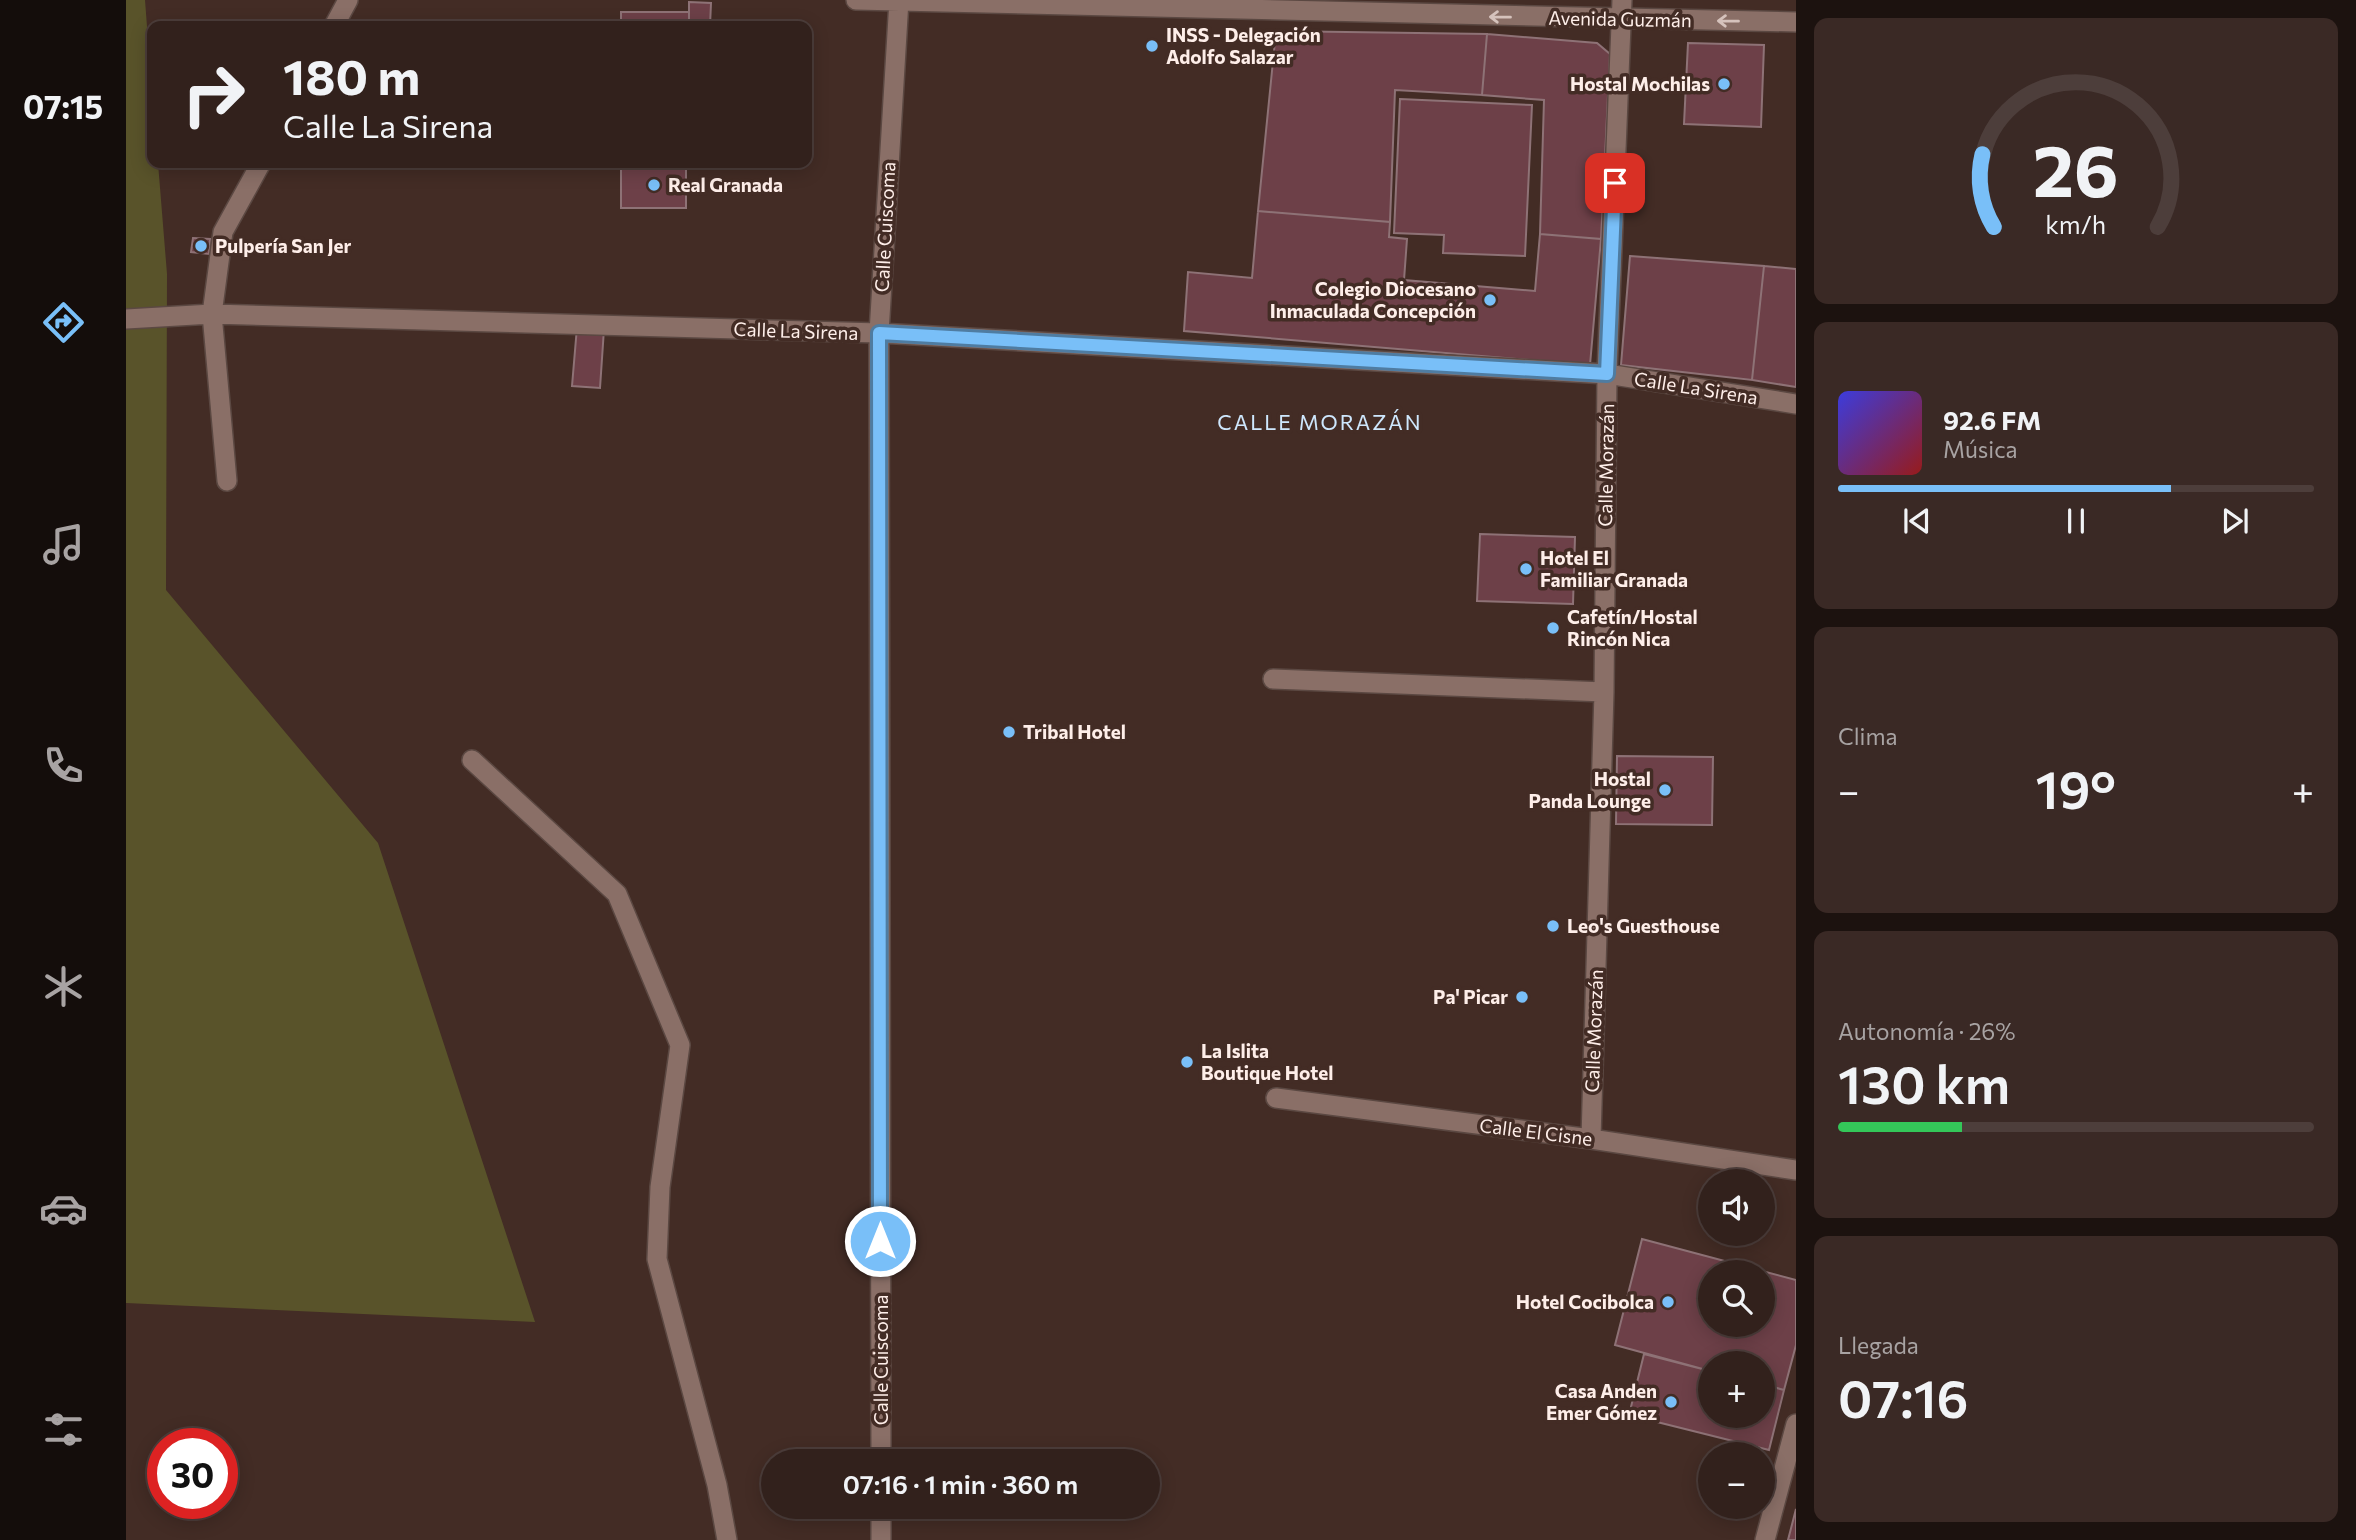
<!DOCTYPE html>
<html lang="es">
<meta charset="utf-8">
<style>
body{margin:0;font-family:Commissioner,sans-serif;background:#3a2925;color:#f1f3f6;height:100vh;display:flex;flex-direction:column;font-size:26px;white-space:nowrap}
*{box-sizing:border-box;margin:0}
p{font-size:23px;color:#a8a3a3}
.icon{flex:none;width:38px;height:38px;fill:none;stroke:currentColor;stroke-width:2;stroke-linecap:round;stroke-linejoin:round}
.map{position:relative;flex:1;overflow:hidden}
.panel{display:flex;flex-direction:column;gap:18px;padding:18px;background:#1c120f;width:560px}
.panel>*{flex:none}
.guide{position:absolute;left:21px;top:21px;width:665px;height:147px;border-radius:14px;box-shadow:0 4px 18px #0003,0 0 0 2px #4d3e3b;background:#32211c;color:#f1f3f6;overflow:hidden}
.tools{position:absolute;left:1572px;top:1169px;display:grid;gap:14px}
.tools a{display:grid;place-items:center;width:77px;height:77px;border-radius:50%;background:#32211c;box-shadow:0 4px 18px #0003,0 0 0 2px #4d3e3b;font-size:35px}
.speed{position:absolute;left:21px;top:1428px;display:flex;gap:14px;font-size:35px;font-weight:700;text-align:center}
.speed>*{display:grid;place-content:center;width:91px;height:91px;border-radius:50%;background:#32211c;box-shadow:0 4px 18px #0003,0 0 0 2px #4d3e3b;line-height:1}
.speed .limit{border:10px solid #d22;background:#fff;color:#111}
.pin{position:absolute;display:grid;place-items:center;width:60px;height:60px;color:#fff;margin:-30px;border-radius:14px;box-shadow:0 4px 10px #0006}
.me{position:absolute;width:77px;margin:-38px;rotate:0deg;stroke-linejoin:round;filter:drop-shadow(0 0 5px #0008)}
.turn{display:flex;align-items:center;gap:24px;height:147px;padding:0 21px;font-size:32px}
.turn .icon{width:91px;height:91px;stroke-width:2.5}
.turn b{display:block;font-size:49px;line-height:60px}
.big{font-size:52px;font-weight:600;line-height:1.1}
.panel .tile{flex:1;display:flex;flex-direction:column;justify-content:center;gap:10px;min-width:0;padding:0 24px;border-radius:14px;background:#3a2925}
.panel .dial{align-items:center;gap:0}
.dial svg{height:182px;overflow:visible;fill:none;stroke:#4d3e3b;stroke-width:7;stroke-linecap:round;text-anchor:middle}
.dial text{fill:#f1f3f6;stroke:none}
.song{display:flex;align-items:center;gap:21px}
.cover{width:84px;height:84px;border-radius:10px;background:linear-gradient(135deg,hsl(240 70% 55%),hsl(0 70% 35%))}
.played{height:7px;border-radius:4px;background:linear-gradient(90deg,#79bff8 70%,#4d3e3b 70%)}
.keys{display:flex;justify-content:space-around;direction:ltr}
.heat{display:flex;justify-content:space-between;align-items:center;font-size:38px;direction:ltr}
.charge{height:10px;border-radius:5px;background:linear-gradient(90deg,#34c759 26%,#4d3e3b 0)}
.trip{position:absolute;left:635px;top:1449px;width:399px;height:70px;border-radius:35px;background:#32211c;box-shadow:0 4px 18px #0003,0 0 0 2px #4d3e3b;font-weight:600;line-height:70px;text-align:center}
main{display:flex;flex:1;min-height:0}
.menu{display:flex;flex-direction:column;width:126px;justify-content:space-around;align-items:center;background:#140d0b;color:#a8a3a3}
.menu .icon{width:49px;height:49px}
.menu .on{color:#79bff8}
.menu b{font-size:32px;color:#f1f3f6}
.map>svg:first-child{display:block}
.green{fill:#59532a}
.building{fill:#6d4048;stroke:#8e7276;stroke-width:2;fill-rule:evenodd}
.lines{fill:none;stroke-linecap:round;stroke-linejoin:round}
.minor-casing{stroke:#5b4842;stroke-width:22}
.tertiary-casing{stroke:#5b4842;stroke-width:22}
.minor{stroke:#8a6f67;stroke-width:19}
.tertiary{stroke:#8a6f67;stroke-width:19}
.oneway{stroke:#d5c2bc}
.route-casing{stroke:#4f7ca1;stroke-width:18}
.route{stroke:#79bff8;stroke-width:12}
.poi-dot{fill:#79bff8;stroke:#432c25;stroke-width:2.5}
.labels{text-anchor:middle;stroke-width:7;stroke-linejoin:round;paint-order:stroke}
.street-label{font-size:19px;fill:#feeee9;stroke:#432c25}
.poi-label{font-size:19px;font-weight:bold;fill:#feeee9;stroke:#432c25;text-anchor:start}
.neighbourhood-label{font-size:21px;letter-spacing:2px;fill:#cee7fd;stroke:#432c25}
</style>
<main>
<nav class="menu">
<b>07:15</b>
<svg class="icon on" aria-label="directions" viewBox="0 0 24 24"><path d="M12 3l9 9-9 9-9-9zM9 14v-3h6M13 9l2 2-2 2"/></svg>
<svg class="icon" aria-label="music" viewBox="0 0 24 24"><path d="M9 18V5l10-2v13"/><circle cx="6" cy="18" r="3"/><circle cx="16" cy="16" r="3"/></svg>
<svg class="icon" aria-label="phone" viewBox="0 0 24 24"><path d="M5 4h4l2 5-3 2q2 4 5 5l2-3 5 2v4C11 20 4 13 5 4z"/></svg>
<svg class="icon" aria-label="climate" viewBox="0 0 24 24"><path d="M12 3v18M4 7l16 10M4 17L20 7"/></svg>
<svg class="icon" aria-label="car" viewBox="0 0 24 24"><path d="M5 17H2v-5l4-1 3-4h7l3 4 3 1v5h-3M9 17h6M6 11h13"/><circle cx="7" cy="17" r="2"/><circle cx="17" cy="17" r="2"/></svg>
<svg class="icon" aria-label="filters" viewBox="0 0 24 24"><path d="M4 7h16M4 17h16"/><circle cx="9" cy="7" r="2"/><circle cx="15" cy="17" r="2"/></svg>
</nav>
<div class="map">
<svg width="1670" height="1540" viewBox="0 0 1670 1540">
<rect width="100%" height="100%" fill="#432c25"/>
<path class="green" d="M0,0h19l7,93v70h6l9,111 -1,316 212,253 157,479 -409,-19z"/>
<path class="building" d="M563,2l22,1 -1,23h-21z
M495,12h68v14h-68z
M1150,31l211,3 -5,61 -87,-5 -5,132 -132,-11z
M1361,34l110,9 13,11 -9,185 -61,-5 4,-134 -62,-5z
M1562,43l76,2 -3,82 -77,-3z
M1274,99l132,6 -7,151 -82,-3 1,-18 -50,-2z
M495,163h65v45h-65z
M1132,211l132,11 -1,15 18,2 -3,41 131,11 5,-57 61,5 -11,126 -406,-34 4,-59 64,6z
M67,238l17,1 -1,15 -18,-2z
M1504,256l134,10 -12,114 -131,-15z
M1638,266l32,3v118l-44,-7z
M451,327l27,2 -4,59 -28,-2z
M1354,534l95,3 -2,67 -96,-3z
M1491,756l96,1 -1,68 -96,-1z
M1516,1239l154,41v65l-12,45 -22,-6v-21h-52v8l-95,-26zM1584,1272h52v53h-52z
M1518,1354l66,17v45h52v-32l22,6 -15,60 -140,-35z
M1670,1509v31h-8z"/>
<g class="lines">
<g class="minor-casing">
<path id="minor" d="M730,0l940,22
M208,26l14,-26
M0,319l86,-5 667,19 728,41 189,30
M101,481l-15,-167 11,-82 38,-69
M1147,679l331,13
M346,760l145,134 63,151 -20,142 -3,72 60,226 10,55
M1150,1098l315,41 205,31
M1465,1139l13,-447 3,-318 15,-374
M755,1461l-2,-1128 20,-333
M755,1507v33"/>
</g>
<g class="tertiary-casing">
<path id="tertiary" d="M1639,1540l31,-116"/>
</g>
<use href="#minor" class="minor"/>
<use href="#tertiary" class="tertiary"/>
</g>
<defs><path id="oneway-shaft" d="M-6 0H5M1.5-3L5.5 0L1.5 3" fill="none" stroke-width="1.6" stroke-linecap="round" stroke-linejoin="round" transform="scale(1.75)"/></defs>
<g class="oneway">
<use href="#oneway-shaft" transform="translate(1374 17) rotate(-179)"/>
<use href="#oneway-shaft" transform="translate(1602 21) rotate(-179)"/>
</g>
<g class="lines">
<g class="route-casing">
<path id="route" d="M754,1241l-1,-908 728,41 8,-191"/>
</g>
<use href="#route" class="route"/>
</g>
<g class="poi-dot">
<circle cx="1026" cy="46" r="7"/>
<circle cx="1598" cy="84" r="7"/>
<circle cx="528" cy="185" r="7"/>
<circle cx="75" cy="246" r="7"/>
<circle cx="1364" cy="300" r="7"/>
<circle cx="1400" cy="569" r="7"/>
<circle cx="1427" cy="628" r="7"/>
<circle cx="883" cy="732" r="7"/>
<circle cx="1539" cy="790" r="7"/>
<circle cx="1427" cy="926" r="7"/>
<circle cx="1396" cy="997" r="7"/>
<circle cx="1061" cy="1062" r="7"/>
<circle cx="1542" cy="1302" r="7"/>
<circle cx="1545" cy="1402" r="7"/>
</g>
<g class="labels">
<g class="street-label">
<text transform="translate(1494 19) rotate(1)" y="7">Avenida Guzmán</text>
<text transform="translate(759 227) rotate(-87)" y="7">Calle Cuiscoma</text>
<text transform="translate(670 331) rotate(2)" y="7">Calle La Sirena</text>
<text transform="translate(1570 388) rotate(9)" y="7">Calle La Sirena</text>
<text transform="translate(1480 465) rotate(-89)" y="7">Calle Morazán</text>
<text transform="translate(1468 1031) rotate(-88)" y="7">Calle Morazán</text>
<text transform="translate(1410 1132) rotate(7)" y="7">Calle El Cisne</text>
<text transform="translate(755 1360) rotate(-90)" y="7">Calle Cuiscoma</text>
</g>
<g class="poi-label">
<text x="1040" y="42">INSS - Delegación<tspan x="1040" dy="22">Adolfo Salazar</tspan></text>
<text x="1584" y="91" text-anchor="end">Hostal Mochilas</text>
<text x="542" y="192">Real Granada</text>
<text x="89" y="253">Pulpería San Jer</text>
<text x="1350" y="296" text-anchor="end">Colegio Diocesano<tspan x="1350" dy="22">Inmaculada Concepción</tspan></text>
<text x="1414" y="565">Hotel El<tspan x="1414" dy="22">Familiar Granada</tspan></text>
<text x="1441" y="624">Cafetín/Hostal<tspan x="1441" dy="22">Rincón Nica</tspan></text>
<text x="897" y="739">Tribal Hotel</text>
<text x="1525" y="786" text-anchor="end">Hostal<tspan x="1525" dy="22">Panda Lounge</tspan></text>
<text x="1441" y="933">Leo's Guesthouse</text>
<text x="1382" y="1004" text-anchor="end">Pa' Picar</text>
<text x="1075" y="1058">La Islita<tspan x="1075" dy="22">Boutique Hotel</tspan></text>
<text x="1528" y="1309" text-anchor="end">Hotel Cocibolca</text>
<text x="1531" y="1398" text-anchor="end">Casa Anden<tspan x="1531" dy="22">Emer Gómez</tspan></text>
</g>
<g class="neighbourhood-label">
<text x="1194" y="430">CALLE MORAZÁN</text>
</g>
</g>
</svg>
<div class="tools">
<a><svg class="icon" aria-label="sound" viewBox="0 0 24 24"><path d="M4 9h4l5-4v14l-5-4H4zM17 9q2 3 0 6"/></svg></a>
<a><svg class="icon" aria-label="search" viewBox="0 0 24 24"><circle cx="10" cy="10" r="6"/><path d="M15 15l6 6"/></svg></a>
<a>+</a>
<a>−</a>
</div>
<div class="speed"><div class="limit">30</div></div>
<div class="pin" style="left:1489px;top:183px;background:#d93025"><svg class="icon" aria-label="arrive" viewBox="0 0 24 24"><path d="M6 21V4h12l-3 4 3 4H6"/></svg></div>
<svg class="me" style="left:754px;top:1241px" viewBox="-20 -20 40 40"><circle r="17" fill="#79bff8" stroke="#fff" stroke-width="3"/><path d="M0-11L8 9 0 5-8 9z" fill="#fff"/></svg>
<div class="trip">07:16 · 1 min · 360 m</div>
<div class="guide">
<div class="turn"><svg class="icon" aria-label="right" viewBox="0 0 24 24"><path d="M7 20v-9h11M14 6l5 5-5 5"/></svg><div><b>180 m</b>Calle La Sirena</div></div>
</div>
</div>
<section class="panel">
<div class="tile dial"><svg viewBox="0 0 100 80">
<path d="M14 69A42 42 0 1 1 86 69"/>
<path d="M14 69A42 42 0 0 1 9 37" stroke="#79bff8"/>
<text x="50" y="56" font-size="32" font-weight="700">26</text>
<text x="50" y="72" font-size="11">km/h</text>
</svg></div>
<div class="tile">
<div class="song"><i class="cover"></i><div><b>92.6 FM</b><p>Música</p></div></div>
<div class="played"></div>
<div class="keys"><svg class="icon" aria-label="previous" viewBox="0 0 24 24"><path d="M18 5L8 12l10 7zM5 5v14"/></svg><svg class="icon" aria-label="pause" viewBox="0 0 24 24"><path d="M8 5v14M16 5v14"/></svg><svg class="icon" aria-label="next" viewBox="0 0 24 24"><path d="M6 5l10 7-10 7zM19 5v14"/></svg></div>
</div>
<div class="tile"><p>Clima</p>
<div class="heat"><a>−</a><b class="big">19°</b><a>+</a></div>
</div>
<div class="tile"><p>Autonomía · 26%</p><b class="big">130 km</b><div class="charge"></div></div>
<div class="tile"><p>Llegada</p><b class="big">07:16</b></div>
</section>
</main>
